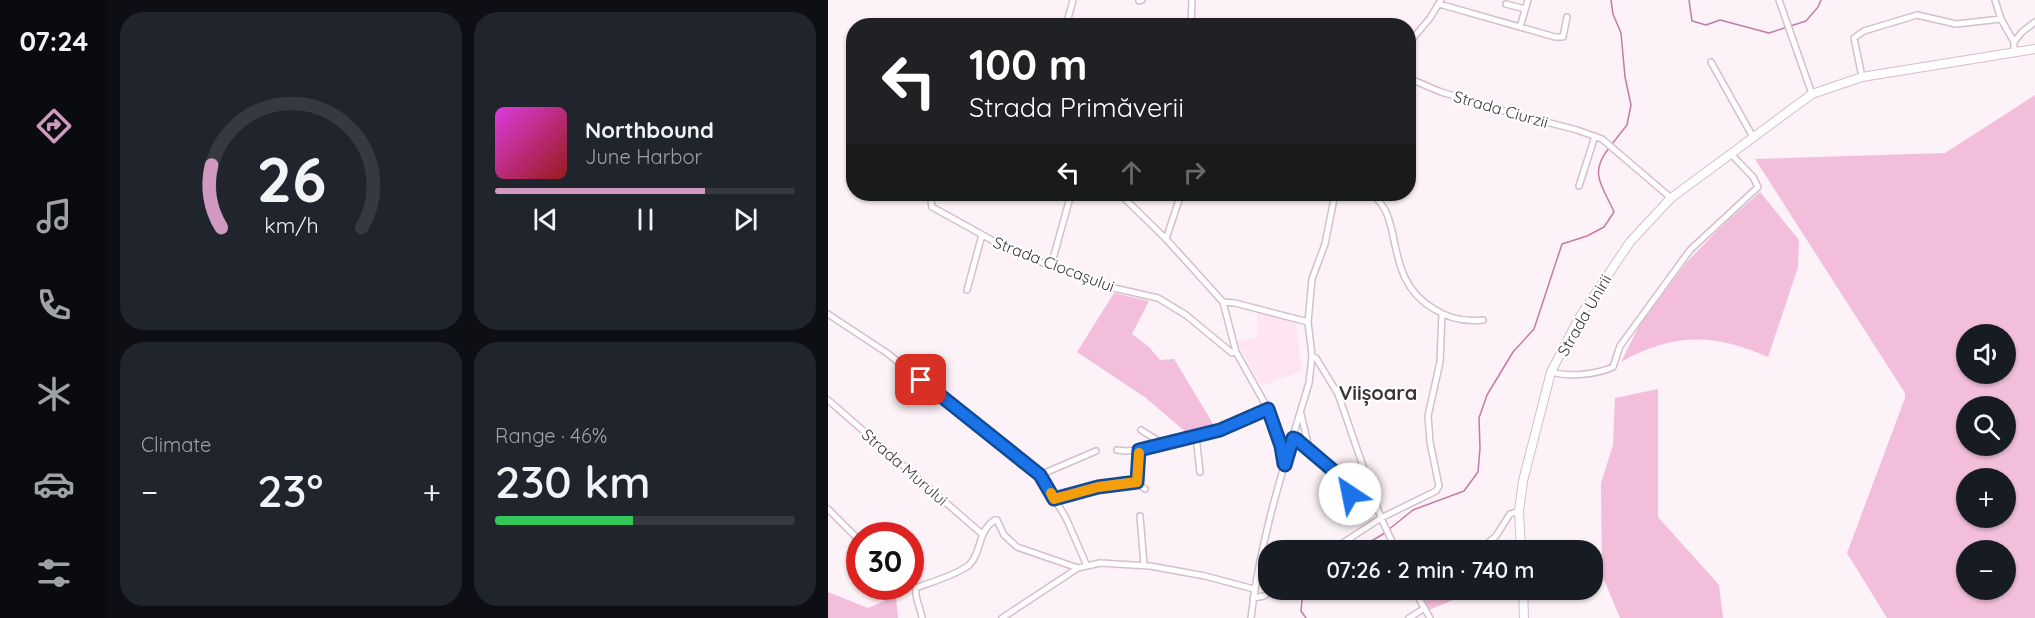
<!DOCTYPE html>
<meta charset="utf-8">
<style>
body{margin:0;font-family:Quicksand,sans-serif;background:#20242c;color:#f1f3f6;height:100vh;display:flex;flex-direction:column;font-size:22px;white-space:nowrap}
*{box-sizing:border-box;margin:0}
p{font-size:20px;color:#9ea1a6}
.icon{flex:none;width:33px;height:33px;fill:none;stroke:currentColor;stroke-width:2;stroke-linecap:round;stroke-linejoin:round}
.map{position:relative;flex:1;overflow:hidden}
.panel{display:flex;flex-direction:column;gap:12px;padding:12px;background:#0d0f14;width:720px}
.panel>*{flex:none}
.top-card{position:absolute;left:18px;top:18px;width:570px;height:183px;border-radius:24px;box-shadow:0 2px 4px #0004;background:#202124;color:#fff;overflow:hidden}
.tools{position:absolute;left:1128px;top:324px;display:grid;gap:12px}
.tools a{display:grid;place-items:center;width:60px;height:60px;border-radius:50%;background:#171b24;box-shadow:0 2px 4px #0004;font-size:30px}
.speed{position:absolute;left:18px;top:522px;display:flex;gap:12px;font-size:30px;font-weight:700;text-align:center}
.speed>*{display:grid;place-content:center;width:78px;height:78px;border-radius:50%;background:#171b24;box-shadow:0 2px 4px #0004;line-height:1}
.speed .limit{border:9px solid #d22;background:#fff;color:#111}
.pin{position:absolute;display:grid;place-items:center;width:51px;height:51px;color:#fff;margin:-26px;border-radius:12px;box-shadow:0 3px 9px #0006}
.me{position:absolute;width:66px;margin:-33px;rotate:326deg;stroke-linejoin:round;filter:drop-shadow(0 0 4px #0008)}
.turn{display:flex;align-items:center;gap:21px;height:126px;padding:0 24px;font-size:27px}
.turn .icon{width:78px;height:78px;stroke-width:2.5}
.turn b{display:block;font-size:42px;line-height:51px}
.lanes{display:flex;align-items:center;height:57px;padding:0 24px;background:#0003;justify-content:center;gap:30px;direction:ltr}
.lanes .off{opacity:.35}
.big{font-size:45px;font-weight:600;line-height:1.1}
.panel .widget{flex:1;display:flex;flex-direction:column;justify-content:center;gap:9px;min-width:0;padding:0 21px;border-radius:24px;background:#20242c}
.panel .dial{align-items:center;gap:0}
.dial svg{height:156px;overflow:visible;fill:none;stroke:#363941;stroke-width:7;stroke-linecap:round;text-anchor:middle}
.dial text{fill:#f1f3f6;stroke:none}
.song{display:flex;align-items:center;gap:18px}
.cover{width:72px;height:72px;border-radius:9px;background:linear-gradient(135deg,hsl(300 70% 55%),hsl(0 70% 35%))}
.played{height:6px;border-radius:3px;background:linear-gradient(90deg,#cf99c0 70%,#363941 70%)}
.keys{display:flex;justify-content:space-around;direction:ltr}
.heat{display:flex;justify-content:space-between;align-items:center;font-size:33px;direction:ltr}
.charge{height:9px;border-radius:4px;background:linear-gradient(90deg,#34c759 46%,#363941 0)}
.panel .tiles{flex:1;display:grid;gap:12px;grid-template-columns:repeat(2,1fr)}
.trip{position:absolute;left:430px;top:540px;width:345px;height:60px;border-radius:24px;background:#171b24;box-shadow:0 2px 4px #0004;font-weight:600;line-height:60px;text-align:center}
main{display:flex;flex:1;min-height:0}
.menu{display:flex;flex-direction:column;width:108px;justify-content:space-around;align-items:center;background:#090b0e;color:#9ea1a6}
.menu .icon{width:42px;height:42px}
.menu .on{color:#cf99c0}
.menu b{font-size:27px;color:#f1f3f6}
.map>svg:first-child{display:block}
.built{fill:#ffe4f3}
.green{fill:#f2bedc;fill-rule:evenodd}
.lines{fill:none;stroke-linecap:round;stroke-linejoin:round}
.stream{stroke:#c57ba7;stroke-width:1.5}
.street-casing{stroke:#d6becb;stroke-width:8}
.secondary-casing{stroke:#d6becb;stroke-width:10}
.street{stroke:#fff;stroke-width:5}
.secondary{stroke:#fff;stroke-width:8}
.route-casing{stroke:#114b97;stroke-width:15}
.route{stroke:#1a73e8;stroke-width:10}
.slow{stroke:#f59e0b;stroke-width:10}
.labels{text-anchor:middle;stroke-width:4.5;stroke-linejoin:round;paint-order:stroke}
.street-label{font-size:16px;fill:#3e353a;stroke:#fff}
.quarter-label{font-size:20px;font-weight:bold;fill:#3e353a;stroke:#fff}
</style>
<main>
<nav class="menu">
<b>07:24</b>
<svg class="icon on" aria-label="directions" viewBox="0 0 24 24"><path d="M12 3l9 9-9 9-9-9zM9 14v-3h6M13 9l2 2-2 2"/></svg>
<svg class="icon" aria-label="music" viewBox="0 0 24 24"><path d="M9 18V5l10-2v13"/><circle cx="6" cy="18" r="3"/><circle cx="16" cy="16" r="3"/></svg>
<svg class="icon" aria-label="phone" viewBox="0 0 24 24"><path d="M5 4h4l2 5-3 2q2 4 5 5l2-3 5 2v4C11 20 4 13 5 4z"/></svg>
<svg class="icon" aria-label="climate" viewBox="0 0 24 24"><path d="M12 3v18M4 7l16 10M4 17L20 7"/></svg>
<svg class="icon" aria-label="car" viewBox="0 0 24 24"><path d="M5 17H2v-5l4-1 3-4h7l3 4 3 1v5h-3M9 17h6M6 11h13"/><circle cx="7" cy="17" r="2"/><circle cx="17" cy="17" r="2"/></svg>
<svg class="icon" aria-label="filters" viewBox="0 0 24 24"><path d="M4 7h16M4 17h16"/><circle cx="9" cy="7" r="2"/><circle cx="15" cy="17" r="2"/></svg>
</nav>
<section class="panel">
<div class="tiles">
<div class="widget dial"><svg viewBox="0 0 100 80">
<path d="M14 69A42 42 0 1 1 86 69"/>
<path d="M14 69A42 42 0 0 1 9 37" stroke="#cf99c0"/>
<text x="50" y="56" font-size="32" font-weight="700">26</text>
<text x="50" y="72" font-size="11">km/h</text>
</svg></div>
<div class="widget">
<div class="song"><i class="cover"></i><div><b>Northbound</b><p>June Harbor</p></div></div>
<div class="played"></div>
<div class="keys"><svg class="icon" aria-label="previous" viewBox="0 0 24 24"><path d="M18 5L8 12l10 7zM5 5v14"/></svg><svg class="icon" aria-label="pause" viewBox="0 0 24 24"><path d="M8 5v14M16 5v14"/></svg><svg class="icon" aria-label="next" viewBox="0 0 24 24"><path d="M6 5l10 7-10 7zM19 5v14"/></svg></div>
</div>
<div class="widget"><p>Climate</p>
<div class="heat"><a>−</a><b class="big">23°</b><a>+</a></div>
</div>
<div class="widget"><p>Range · 46%</p><b class="big">230 km</b><div class="charge"></div></div>
</div>
</section>
<div class="map">
<svg width="1207" height="618" viewBox="0 0 1207 618">
<rect width="100%" height="100%" fill="#fcf2f7"/>
<path class="built" d="M429,312l39,10 6,49 -41,15 -25,-46 22,-2z"/>
<path class="green" d="M1207,95v523h-148l-40,-65 58,-155v-5l-150,-234 190,-6zM1178,334v40h-40v-40zM1178,406v40h-40v-40zM1178,478v40h-40v-40zM1178,550v40h-40v-40z
M932,192l39,48 -1,27 -30,90c-54,-24 -95,-24 -147,5l19,-38 46,-61 34,-35z
M286,293l35,8 -17,33 17,13 11,13 14,-1 41,68 -27,7 -42,-36 -69,-46z
M830,389v128l61,68 4,33h-103l-18,-43 -1,-92 12,-38 2,-47z
M592,590h29l4,10 -24,10z
M0,592l40,16 28,-12 2,22h-70z"/>
<g class="lines">
<path class="stream" d="M783,0l2,14 8,19 4,44 6,28 -4,20 -15,19
M861,0l3,21 14,4 14,-5 49,13 37,-12 12,-14 3,-7
M560,530l25,-20 51,-19 14,-19 2,-24 -1,-30 8,-23 26,-43 21,-23 28,-85 25,-8 17,-9 10,-15c-11,-26 -26,-38 -5,-64
M528,550l29,-17
M475,590l-2,21 5,7"/>
<g class="street-casing">
<path id="street" d="M951,0l33,94
M1167,0l6,19 13,23v11
M311,1l3,-1
M611,4l116,33h8l4,-20
M678,4l19,5
M238,26l7,-26
M363,26l1,-26
M692,27l8,-27
M1186,42l8,-10 13,-10
M580,44l22,-26 11,-18
M883,62l42,75
M1034,77l-8,-39 10,-7 53,-16 39,9 45,-5
M580,78l33,14 63,19 73,19 25,9 69,59
M751,186l16,-50
M108,194l-5,7 1,6 76,42 43,17 54,20 53,12 28,17 46,38 4,-1
M292,194l46,45 57,63 13,50 32,57 13,37 4,18
M543,194c35,23 10,84 63,115 14,9 32,13 49,11
M338,239l15,-45
M223,266l20,-72
M139,290l15,-55
M395,302l12,1 73,19
M0,314l59,39 153,122 26,43 21,48
M484,356l4,2 22,36 43,124 15,32
M723,372c18,5 44,3 62,-5l7,-21 70,-96 68,-63 -5,-10 -22,-23
M0,400l154,134
M473,414l8,34
M313,430l16,10 4,5
M368,436l4,36
M465,438l25,18 30,28 4,28
M289,450l9,1 18,-2 76,-19 48,-21
M311,450l-2,33 8,6
M212,475l56,-24
M521,487l19,-5
M226,499l44,-12 39,-5
M0,509l32,32
M312,516l4,49
M504,550l49,-32 55,-27 3,-5 -9,-44 -2,-26 12,-54 2,-48
M652,550l16,-14 14,-22 9,-3
M88,588c15,-6 41,-13 53,-23 13,-12 8,-34 26,-45h2l7,15 13,12 61,21 22,-5 50,3 55,10 49,13
M88,588c-2,9 5,21 6,30
M586,590l16,28
M425,598l11,-2 9,-6
M174,618l76,-50
M423,618c9,-81 35,-158 58,-235l3,-27 -4,-34 4,-43 13,-35 10,-50
M581,618l14,-9"/>
</g>
<g class="secondary-casing">
<path id="secondary" d="M693,550l-2,-39 4,-30 28,-109 28,-54 51,-76 41,-44 141,-104 50,-17 173,-28
M695,590l1,28"/>
</g>
<use href="#street" class="street"/>
<use href="#secondary" class="secondary"/>
</g>
<g class="lines">
<g class="route-casing">
<path id="route" d="M93,380l119,95 14,24 44,-12 39,-5 2,-32 81,-20 48,-21 13,37 3,18 1,1 8,-27 3,1 46,39 7,9 1,7"/>
</g>
<use href="#route" class="route"/>
<path class="slow" d="M223,493l3,6 44,-12 39,-5 2,-29"/>
</g>
<g class="labels">
<g class="street-label">
<text transform="translate(673 109) rotate(16)" y="6">Strada Ciurzii</text>
<text transform="translate(226 264) rotate(21)" y="6">Strada Ciocașului</text>
<text transform="translate(756 315) rotate(-60)" y="6">Strada Unirii</text>
<text transform="translate(77 467) rotate(41)" y="6">Strada Murului</text>
</g>
<g class="quarter-label">
<text x="550" y="400">Viișoara</text>
</g>
</g>
</svg>
<div class="tools">
<a><svg class="icon" aria-label="sound" viewBox="0 0 24 24"><path d="M4 9h4l5-4v14l-5-4H4zM17 9q2 3 0 6"/></svg></a>
<a><svg class="icon" aria-label="search" viewBox="0 0 24 24"><circle cx="10" cy="10" r="6"/><path d="M15 15l6 6"/></svg></a>
<a>+</a>
<a>−</a>
</div>
<div class="speed"><div class="limit">30</div></div>
<div class="pin" style="left:93px;top:380px;background:#d93025"><svg class="icon" aria-label="arrive" viewBox="0 0 24 24"><path d="M6 21V4h12l-3 4 3 4H6"/></svg></div>
<svg class="me" style="left:522px;top:494px" viewBox="-20 -20 40 40"><circle r="19" fill="#fff"/><path d="M0-13L10 11 0 6-10 11z" fill="#1a73e8"/></svg>
<div class="trip">07:26 · 2 min · 740 m</div>
<div class="top-card">
<div class="turn"><svg class="icon" aria-label="left" viewBox="0 0 24 24"><path d="M17 20v-9H6M10 6l-5 5 5 5"/></svg><div><b>100 m</b>Strada Primăverii</div></div>
<div class="lanes"><svg class="icon" aria-label="left" viewBox="0 0 24 24"><path d="M17 20v-9H6M10 6l-5 5 5 5"/></svg><svg class="icon off" aria-label="ahead" viewBox="0 0 24 24"><path d="M12 20V5M6 11l6-6 6 6"/></svg><svg class="icon off" aria-label="right" viewBox="0 0 24 24"><path d="M7 20v-9h11M14 6l5 5-5 5"/></svg></div>
</div>
</div>
</main>
